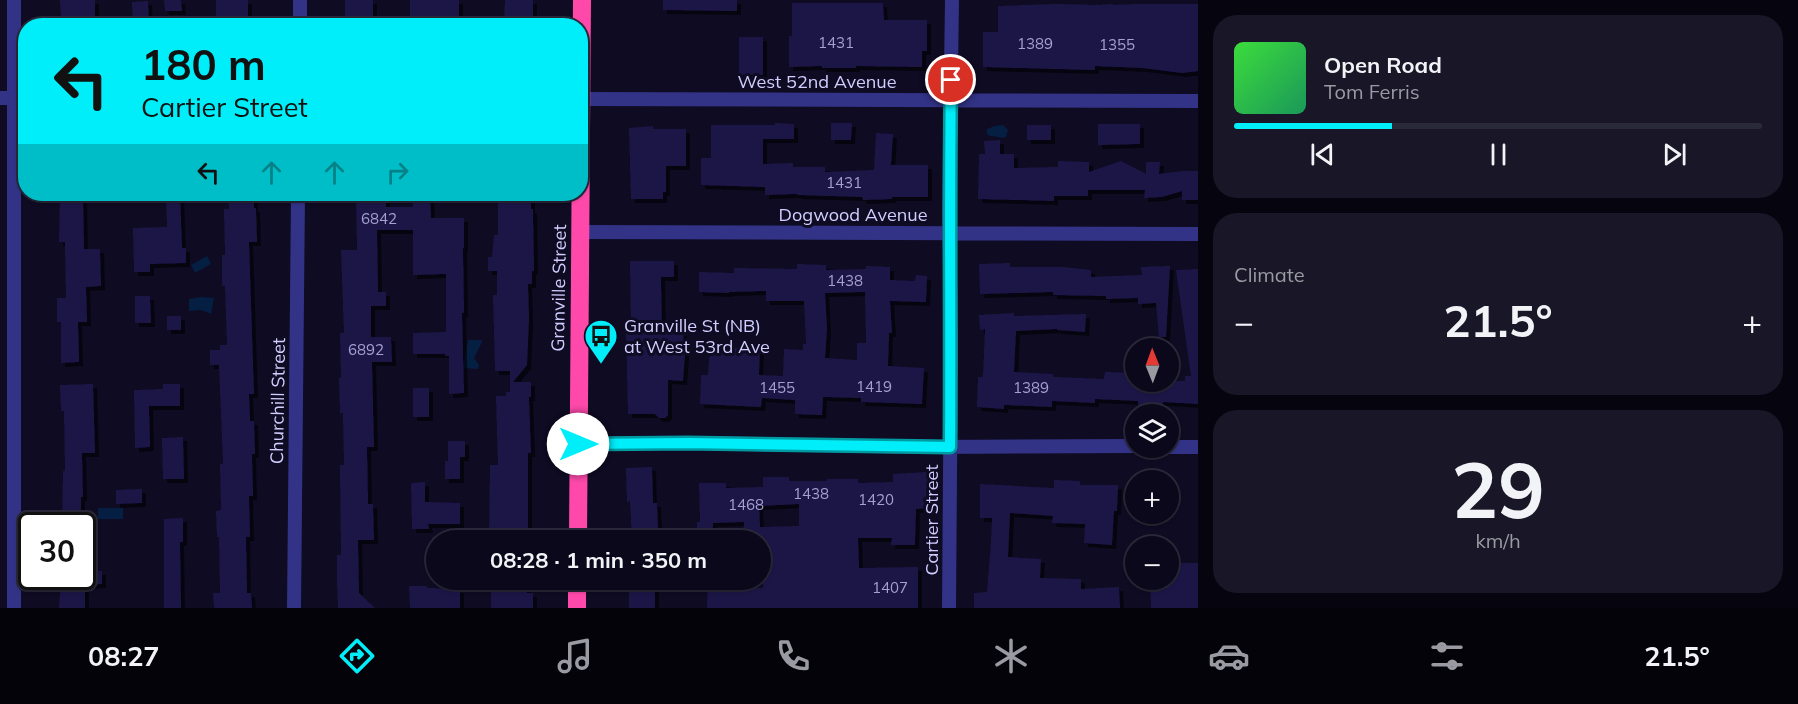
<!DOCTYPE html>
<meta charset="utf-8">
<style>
body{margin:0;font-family:Mulish,sans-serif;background:#181627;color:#f1f3f6;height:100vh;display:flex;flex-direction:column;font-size:22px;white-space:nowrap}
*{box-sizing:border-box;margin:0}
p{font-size:20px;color:#999aa2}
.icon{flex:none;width:33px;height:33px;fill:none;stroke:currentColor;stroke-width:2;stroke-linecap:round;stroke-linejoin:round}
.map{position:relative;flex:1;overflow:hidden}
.details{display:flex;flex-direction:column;gap:15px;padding:15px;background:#06040e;width:600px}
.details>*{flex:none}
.hud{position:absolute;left:18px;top:18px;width:570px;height:183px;border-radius:24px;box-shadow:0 2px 4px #0004,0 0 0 2px #2a2939;background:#00eef9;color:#111;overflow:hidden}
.needle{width:39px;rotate:359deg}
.tools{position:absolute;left:1125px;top:338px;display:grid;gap:12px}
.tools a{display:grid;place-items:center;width:54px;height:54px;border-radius:50%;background:#0a081a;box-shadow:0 2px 4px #0004,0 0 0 2px #2a2939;font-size:30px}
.speed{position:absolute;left:18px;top:512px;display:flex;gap:12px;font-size:30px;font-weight:700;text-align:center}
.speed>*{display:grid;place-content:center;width:78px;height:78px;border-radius:50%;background:#0a081a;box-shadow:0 2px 4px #0004,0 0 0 2px #2a2939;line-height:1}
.speed .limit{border:3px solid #111;border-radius:9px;background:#fff;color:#111}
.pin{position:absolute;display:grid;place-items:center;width:51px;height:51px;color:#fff;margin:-26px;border:3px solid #fff;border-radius:50%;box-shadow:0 2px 6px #0007}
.me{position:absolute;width:66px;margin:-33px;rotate:90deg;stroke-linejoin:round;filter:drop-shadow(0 0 4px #0008)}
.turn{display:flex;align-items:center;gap:21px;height:126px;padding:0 24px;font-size:27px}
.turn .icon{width:78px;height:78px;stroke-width:2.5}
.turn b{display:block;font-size:42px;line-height:51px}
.lanes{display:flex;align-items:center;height:57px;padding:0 24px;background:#0003;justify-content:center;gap:30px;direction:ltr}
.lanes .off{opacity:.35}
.big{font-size:45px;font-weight:700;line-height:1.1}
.details .widget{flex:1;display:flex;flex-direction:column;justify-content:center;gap:9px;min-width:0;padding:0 21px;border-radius:24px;background:#181627}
.details .dial{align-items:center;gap:0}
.dial b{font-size:78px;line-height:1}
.song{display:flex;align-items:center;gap:18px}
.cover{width:72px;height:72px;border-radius:9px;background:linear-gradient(135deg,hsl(120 70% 55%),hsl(150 70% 35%))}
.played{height:6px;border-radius:3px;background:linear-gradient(90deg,#00eef9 30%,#2a2939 30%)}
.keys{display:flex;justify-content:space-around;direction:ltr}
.heat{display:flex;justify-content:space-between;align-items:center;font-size:33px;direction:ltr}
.trip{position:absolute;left:426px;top:530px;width:345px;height:60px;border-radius:30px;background:#0a081a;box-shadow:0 2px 4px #0004,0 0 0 2px #2a2939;font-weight:700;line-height:60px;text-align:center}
.tabs{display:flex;height:96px;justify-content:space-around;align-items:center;background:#04030a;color:#999aa2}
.tabs .icon{width:42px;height:42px}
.tabs .on{color:#00eef9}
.tabs b{font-size:27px;color:#f1f3f6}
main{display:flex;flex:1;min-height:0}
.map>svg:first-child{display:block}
.water{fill:#051f43}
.building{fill:#1d1646;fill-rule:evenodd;filter:url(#shadow)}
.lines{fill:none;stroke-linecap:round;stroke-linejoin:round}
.street{stroke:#323387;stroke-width:14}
.highway{stroke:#ff49aa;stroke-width:18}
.route-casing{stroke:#009ba2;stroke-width:15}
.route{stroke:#00eef9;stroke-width:10}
.labels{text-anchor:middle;stroke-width:6;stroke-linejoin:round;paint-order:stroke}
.number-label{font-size:15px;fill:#a4a0d1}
.street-label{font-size:18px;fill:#d1ceff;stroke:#0e0b23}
.poi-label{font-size:18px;fill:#d1ceff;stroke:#0e0b23;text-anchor:start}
</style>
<main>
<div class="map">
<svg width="1198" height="608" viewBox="0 0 1198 608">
<defs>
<filter id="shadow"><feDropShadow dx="4" dy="4" stdDeviation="0" flood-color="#0009"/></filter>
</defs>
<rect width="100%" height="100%" fill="#0e0b23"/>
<path class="water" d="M1003,125l5,5 -2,7 -5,1c-5,-3 -10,0 -14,-4v-5l8,-3z
M207,256l4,8 -16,9 -4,-8z
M201,297l13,1 -3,16 -10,-4 -12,1v-12z
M468,340h14v2l-8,16 5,7 -1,4 -15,-1z
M98,508h25v11h-25z"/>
<path class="building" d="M60,0h35v18l-34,1z
M164,0h17l1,11h-17z
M216,0h32v24h-32z
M345,0h28v19h-28z
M410,0h49v25h-49z
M505,0h28v25l-29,-1z
M663,0h74v11l-74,-1z
M148,1l1,25h-16l-1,-24z
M792,3h91l1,17h43v31h-5v16l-66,-1v2h-34v-2l-33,1v-31h3z
M1056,4l42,1 15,-1v1l23,-1h62v67l-16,2 -39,-5 -48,-2v4l-112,-3v-35h15v-26z
M739,37h24v38h-24z
M775,123l19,1v15h-31v25l30,-1v4h32v5l49,-2 2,-37 17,1 -2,31h37v32h-36v2l-29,1 -1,-3 -65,-2v-1l-32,1v-8l-64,-2v-27h10v-33h64z
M831,123h21l-1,17h-20z
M1098,124h42v20l-42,1z
M1027,125h24v15h-24z
M653,126v3h33v37h-20v26h-3v7h-32l-2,-71z
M1000,140v14h14v14l44,-1v-6l31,1v10l32,-11 25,13v-12h14l-1,12 24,-3h15v29h-16v-9l-20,6 -18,1 1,-8h-57v6h-34v5l-76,-2 1,-45h6l-1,-13z
M60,194h23l1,55h16l1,37 -15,1 1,35h-9l1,40 -18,1v-41h-4v-24h9l-1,-56h-6z
M166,194h14l2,54h4v15l-36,1v8h-16l-1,-44 34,-1z
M228,194h26v14h2l1,34h-8l5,152h-5l1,27h4l1,33h-3l1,42h-4l1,41h-4l1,56h4l1,15h-38l-1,-15h7l-1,-56h-2l-1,-26 5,-1 -1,-46h3l-4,-99h-9v-15h10v-5h7l-2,-59h-3v-31h3l-1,-46h5z
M356,194h30v13h27v-13h17l1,24h33v30h-1l1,65h-2l2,80 -15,1v-38h-4v-2h-32v-21l33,-1v-58l-33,1v-45h-36l1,62h8v14h-15v31h20l1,25h-20l2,85h-7l1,57h5l1,36h-16l1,53 16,15h-37l-1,-27v-26h4l-1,-90h4l-1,-52h-3l-1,-35h2l-1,-45h4l-3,-83h16z
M498,194h33v15h2l1,62h-2v13h-4l1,34 -2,47 -14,17h18v15h-2l2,56h-3v87h-39l1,-75h8l-2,-69h10v-4h4v-21h-15l-2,-76h4v-24h-9v-14h4l2,-22h4z
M630,261h44v16h-13l1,55h21l2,23 -2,26 -15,-1v35l-3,3h-6l-4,-4h-27l-2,-86h5z
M1010,263v4h53l28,3v7l51,-2 -1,-8 29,-1 -4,71h-7l-3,-34 -18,1v-6l-32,1v-3l-53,-1v-3l-73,2 -1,-30z
M797,264l29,1v5l40,-1v-3l24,1v13l25,1 1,-6 11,1 -1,26 -36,-1 2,32h-3l-1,33 36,2 -2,36 -61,-2v-4l-38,-1 -1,18 -27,-1v-14l-33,-2 -1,9 -61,-3 1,-29h7l2,-28 36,1v-2h14l-1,29 24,1 1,-27 19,1v-6h3l-2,-43h-38v-10l-37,1v1l-30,-1v-20l35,1v-5l63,1zM865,292l1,51h-9v17l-32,-2 2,-29 -2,-36z
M1198,269v135l-35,-2v8l-25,-1v-8l-43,-2v4l-43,-2v6l-48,-2v4l-27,-2 1,-30h5l2,-48 -5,1 -1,-15 35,-2v3l72,-2 -1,18 -28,-2v-1l-41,2 -2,41 39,2v3l51,2 1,-7 31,1v8h49v-5h6l-15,-106z
M135,296h15l1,27h-16z
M167,316h14v14h-14z
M93,384l2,69h-13l1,44h-2v28h-19l1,-54h2l-1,-60h-3l-1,-26z
M163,384h17v22h-31l1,41 -15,1 -1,-58 29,-1z
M413,388h16v29h-16z
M183,437l1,42h-21l-1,-41z
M448,441h17v16h-5v22h-15v-18h3z
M652,467l1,36h4l1,26 -5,1v10h-21l-2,-39 -3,1 -1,-34z
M927,472l2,36 -13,1 -1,36h-24l1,-7h-34l1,30 59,-1v41h-211l1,-29h17v8l38,1 -2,-48h-18l1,-18 -31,1 -1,17h-15v-18h3l-1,-39h27v5l37,-1v-10h26v4h38v-2h31v4l35,-1v-8zM799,504v22l-39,1 -1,-21z
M1054,480l26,1v4h38l-1,26h-3l-2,34 -28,-2 1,-19 -33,-1 1,-7 -43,-3 -2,44 33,2 -1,19 41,1v10l38,-2 1,21h-146v-15l13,-1 4,-51 1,-23h-12v-34l74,4z
M425,482v20l35,1v21h-32l1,5h-17l-1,-46z
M142,489v14l-26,1v-14z
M183,518v24h-3l1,66h-17v-89z
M82,551h12v20h8v13l-17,1v23h-26l2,-32h21z
M1168,563h30v45h-47l-1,-29h18z
M491,579h36v14h6v15h-42z
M629,579h26v29h-26z
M409,586h18v2l33,1v19h-50z"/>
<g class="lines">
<path class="street" d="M300,26v-26
M0,98h26
M580,99l618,2
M580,232l618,2
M578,444l110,-1 244,4 204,-1
M1168,447h30
M14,608v-608
M294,608l4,-414
M949,608l2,-268 -2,-129 3,-211"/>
<path class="highway" d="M578,540l4,-540
M577,608v-29"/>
</g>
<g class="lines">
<g class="route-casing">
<path id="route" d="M578,444l110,-1 262,4c1,-123 -1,-245 1,-367"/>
</g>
<use href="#route" class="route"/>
</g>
<defs>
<g id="bus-pin" transform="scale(1.725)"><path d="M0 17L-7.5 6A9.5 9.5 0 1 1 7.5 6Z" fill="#00eef9" stroke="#0e0b23"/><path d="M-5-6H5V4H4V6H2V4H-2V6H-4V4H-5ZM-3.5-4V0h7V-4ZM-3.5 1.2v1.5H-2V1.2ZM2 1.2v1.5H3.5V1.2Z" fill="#111"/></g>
</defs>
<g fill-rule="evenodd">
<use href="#bus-pin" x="601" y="336"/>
</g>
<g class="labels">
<g class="number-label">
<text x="836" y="48">1431</text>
<text x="1035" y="49">1389</text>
<text x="1117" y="50">1355</text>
<text x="844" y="188">1431</text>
<text x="379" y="224">6842</text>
<text x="845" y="286">1438</text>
<text x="366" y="355">6892</text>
<text x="874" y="392">1419</text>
<text x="777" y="393">1455</text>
<text x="1031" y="393">1389</text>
<text x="811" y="499">1438</text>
<text x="876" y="505">1420</text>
<text x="746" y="510">1468</text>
<text x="890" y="593">1407</text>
</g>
<g class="street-label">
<text x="817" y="88">West 52nd Avenue</text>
<text x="853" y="221">Dogwood Avenue</text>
<text transform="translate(559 288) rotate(-89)" y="6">Granville Street</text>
<text transform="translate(278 401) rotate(-89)" y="6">Churchill Street</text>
<text transform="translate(932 520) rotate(-90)" y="6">Cartier Street</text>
</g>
<g class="poi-label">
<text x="624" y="332">Granville St (NB)<tspan x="624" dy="21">at West 53rd Ave</tspan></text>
</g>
</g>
</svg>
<div class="tools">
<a><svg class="needle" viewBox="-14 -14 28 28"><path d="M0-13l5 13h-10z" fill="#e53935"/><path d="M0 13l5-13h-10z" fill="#999aa2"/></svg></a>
<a><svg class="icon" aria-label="layers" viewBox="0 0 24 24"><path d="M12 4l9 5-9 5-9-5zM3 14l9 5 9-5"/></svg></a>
<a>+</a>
<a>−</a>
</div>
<div class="speed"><div class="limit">30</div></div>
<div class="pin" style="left:951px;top:80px;background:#d93025"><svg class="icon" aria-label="arrive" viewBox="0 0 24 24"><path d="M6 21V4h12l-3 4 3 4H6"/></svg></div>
<svg class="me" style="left:578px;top:444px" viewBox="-20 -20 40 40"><circle r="19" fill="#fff"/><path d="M0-13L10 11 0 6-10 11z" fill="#00eef9"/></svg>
<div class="trip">08:28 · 1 min · 350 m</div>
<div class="hud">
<div class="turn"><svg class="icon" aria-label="left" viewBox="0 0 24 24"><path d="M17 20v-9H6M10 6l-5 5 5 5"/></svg><div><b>180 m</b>Cartier Street</div></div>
<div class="lanes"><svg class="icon" aria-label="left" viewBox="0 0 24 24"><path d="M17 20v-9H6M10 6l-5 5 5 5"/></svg><svg class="icon off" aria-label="ahead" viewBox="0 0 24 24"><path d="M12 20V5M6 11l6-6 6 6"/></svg><svg class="icon off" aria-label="ahead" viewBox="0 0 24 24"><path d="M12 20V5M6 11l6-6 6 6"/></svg><svg class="icon off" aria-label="right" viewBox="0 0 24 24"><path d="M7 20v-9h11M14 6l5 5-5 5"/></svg></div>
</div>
</div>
<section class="details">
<div class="widget">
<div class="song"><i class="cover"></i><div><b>Open Road</b><p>Tom Ferris</p></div></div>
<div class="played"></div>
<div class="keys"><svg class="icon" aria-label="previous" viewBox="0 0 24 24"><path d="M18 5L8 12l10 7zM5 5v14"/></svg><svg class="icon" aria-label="pause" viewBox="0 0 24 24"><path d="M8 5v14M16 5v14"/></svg><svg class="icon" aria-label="next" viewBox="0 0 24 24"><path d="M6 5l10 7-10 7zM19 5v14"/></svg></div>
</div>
<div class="widget"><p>Climate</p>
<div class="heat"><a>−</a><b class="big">21.5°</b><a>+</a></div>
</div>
<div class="widget dial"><b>29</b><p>km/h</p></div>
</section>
</main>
<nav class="tabs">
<b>08:27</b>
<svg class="icon on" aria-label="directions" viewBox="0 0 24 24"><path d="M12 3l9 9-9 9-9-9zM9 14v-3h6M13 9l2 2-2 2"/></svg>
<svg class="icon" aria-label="music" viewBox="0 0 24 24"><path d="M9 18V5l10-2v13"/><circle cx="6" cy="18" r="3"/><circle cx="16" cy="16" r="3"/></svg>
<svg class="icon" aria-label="phone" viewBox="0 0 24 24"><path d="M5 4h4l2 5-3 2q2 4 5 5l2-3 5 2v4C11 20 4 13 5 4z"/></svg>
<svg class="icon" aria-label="climate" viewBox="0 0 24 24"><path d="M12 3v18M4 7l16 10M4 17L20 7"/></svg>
<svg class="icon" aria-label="car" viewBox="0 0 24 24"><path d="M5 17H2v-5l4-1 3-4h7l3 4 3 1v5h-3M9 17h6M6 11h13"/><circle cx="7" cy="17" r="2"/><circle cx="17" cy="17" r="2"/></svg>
<svg class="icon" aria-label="filters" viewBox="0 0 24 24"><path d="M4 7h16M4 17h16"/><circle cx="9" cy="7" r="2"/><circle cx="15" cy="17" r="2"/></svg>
<b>21.5°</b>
</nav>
